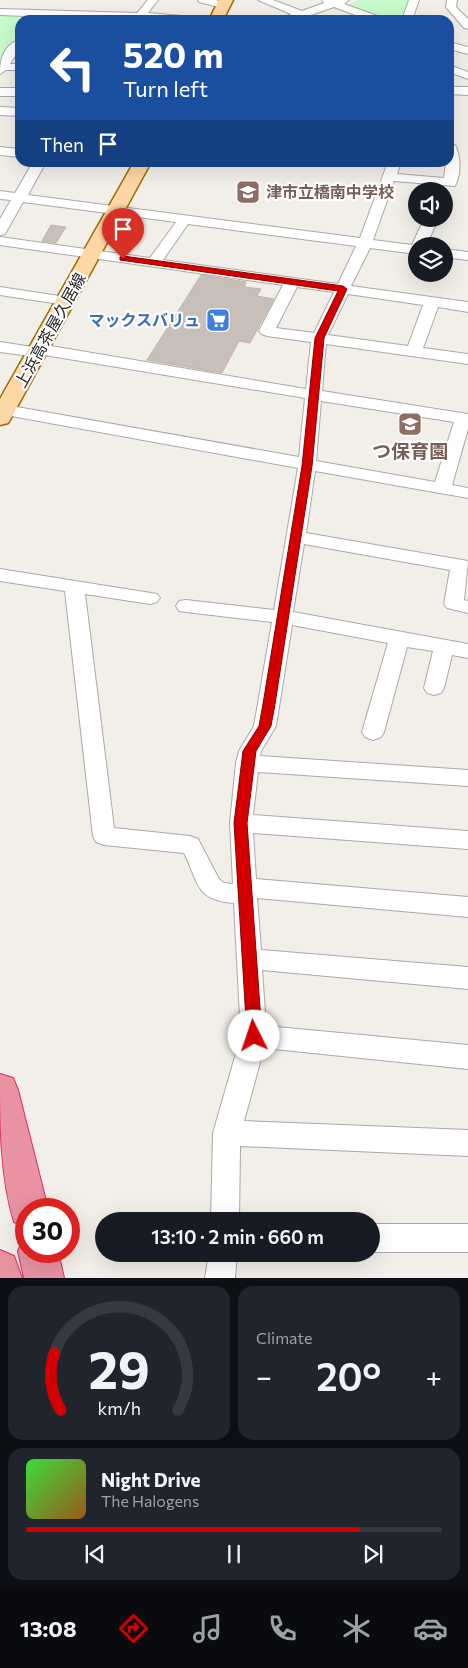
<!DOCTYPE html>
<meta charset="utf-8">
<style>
body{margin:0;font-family:Commissioner,"Noto Sans JP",sans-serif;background:#20242c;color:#f1f3f6;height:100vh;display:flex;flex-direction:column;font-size:19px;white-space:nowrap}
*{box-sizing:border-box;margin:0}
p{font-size:16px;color:#9ea1a6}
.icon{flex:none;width:28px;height:28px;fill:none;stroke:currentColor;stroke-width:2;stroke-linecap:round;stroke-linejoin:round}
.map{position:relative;height:1278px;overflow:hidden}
.sheet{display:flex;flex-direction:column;gap:8px;padding:8px;background:#0d0f14;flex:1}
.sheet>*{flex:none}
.banner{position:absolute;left:15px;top:15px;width:439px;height:152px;border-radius:15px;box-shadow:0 5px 20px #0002;background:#1a4fa0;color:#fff;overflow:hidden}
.buttons{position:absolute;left:408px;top:182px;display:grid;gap:10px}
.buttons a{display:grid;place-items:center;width:45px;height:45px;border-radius:50%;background:#171b24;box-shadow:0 5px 20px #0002;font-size:25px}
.speed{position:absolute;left:15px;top:1198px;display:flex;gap:10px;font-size:25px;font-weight:700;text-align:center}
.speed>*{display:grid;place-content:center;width:65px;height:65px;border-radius:50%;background:#171b24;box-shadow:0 5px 20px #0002;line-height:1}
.speed .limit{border:8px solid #d22;background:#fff;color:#111}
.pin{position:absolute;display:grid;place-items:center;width:42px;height:42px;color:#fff;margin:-51px -21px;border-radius:50% 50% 50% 0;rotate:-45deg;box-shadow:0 0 5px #0007}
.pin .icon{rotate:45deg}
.me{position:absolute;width:55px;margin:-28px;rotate:356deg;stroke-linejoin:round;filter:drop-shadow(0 0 4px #0008)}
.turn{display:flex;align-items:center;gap:18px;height:105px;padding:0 25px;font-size:22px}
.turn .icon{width:65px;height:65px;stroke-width:2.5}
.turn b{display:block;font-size:35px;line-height:42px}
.then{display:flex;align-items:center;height:48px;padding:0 25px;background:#0003;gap:10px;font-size:19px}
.big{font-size:38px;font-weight:600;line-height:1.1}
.sheet .tile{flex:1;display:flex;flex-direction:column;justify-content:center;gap:8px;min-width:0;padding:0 18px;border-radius:15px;background:#20242c}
.sheet .dial{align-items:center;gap:0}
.dial svg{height:130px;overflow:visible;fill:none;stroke:#363941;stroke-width:7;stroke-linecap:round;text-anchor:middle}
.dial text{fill:#f1f3f6;stroke:none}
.song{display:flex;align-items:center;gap:15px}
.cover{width:60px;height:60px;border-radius:8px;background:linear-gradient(135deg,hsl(120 70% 55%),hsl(30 70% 35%))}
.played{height:5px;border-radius:2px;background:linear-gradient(90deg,#d40000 80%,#363941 80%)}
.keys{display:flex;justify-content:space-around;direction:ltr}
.heat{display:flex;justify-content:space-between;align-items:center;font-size:28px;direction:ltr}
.sheet .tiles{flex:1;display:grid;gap:8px;grid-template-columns:1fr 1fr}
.tile:last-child{grid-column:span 2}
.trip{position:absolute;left:95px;top:1212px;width:285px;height:50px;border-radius:25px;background:#171b24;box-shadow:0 5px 20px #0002;font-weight:600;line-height:50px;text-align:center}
.dock{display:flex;height:80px;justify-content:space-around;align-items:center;background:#090b0e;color:#9ea1a6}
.dock .icon{width:35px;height:35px}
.dock .active{color:#d40000}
.dock b{font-size:22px;color:#f1f3f6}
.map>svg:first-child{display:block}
.park{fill:#c8facc}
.building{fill:#c7bfb8;stroke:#c4b6ab}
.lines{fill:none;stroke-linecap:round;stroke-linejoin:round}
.minor-casing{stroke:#a9a9a9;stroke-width:2}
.major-casing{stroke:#a06b00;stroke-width:3}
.highway-casing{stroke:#dc2a67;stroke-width:2}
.minor{fill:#fff;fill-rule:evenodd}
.major{fill:#fcd6a4;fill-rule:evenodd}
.highway{fill:#e892a2;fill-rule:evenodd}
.route{fill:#d40000;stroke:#8a0000}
.labels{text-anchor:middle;stroke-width:4.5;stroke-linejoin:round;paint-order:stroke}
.far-education-label{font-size:16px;font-weight:bold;fill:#785e54;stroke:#fff;text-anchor:start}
.far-shop-label{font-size:16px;font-weight:bold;fill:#366cbe;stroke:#fff;text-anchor:end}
.far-street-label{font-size:16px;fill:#222;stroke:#fff}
.education-label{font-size:19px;font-weight:bold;fill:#785e54;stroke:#fff}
</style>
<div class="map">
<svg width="468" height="1278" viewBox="0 0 468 1278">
<rect width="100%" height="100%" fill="#f2efe9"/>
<path class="park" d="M359,0h53l-7,20h-20l-41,-14z
M0,15l51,1 3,1 -2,3h-32v21l-11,6 -9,14z"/>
<path class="building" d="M51,225l15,2 -10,16 -14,-2z
M201,275l45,7 -2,5 17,2 -4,7 17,3 -24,44 -11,-2 -17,32 -75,-13z"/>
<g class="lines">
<g class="minor-casing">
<path id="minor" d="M148,0h10l-10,13 46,4 5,3h-67l-132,-5v-6l137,4z
M198,0h18l11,3 1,2 -5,3 -24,-6z
M258,0h15l29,11 22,-8 -2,-3h27l-5,4 39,14 1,2h-15l-35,-13 -23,8 -1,3 -4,1 -26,1 11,-6z
M409,0h10l-7,20h-10z
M447,0h10l-1,7 12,12v10l-4,-1 -18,-21z
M20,40v8l-10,16h10v6h-14l-6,4c0,-15 4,-30 20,-34z
M449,42l19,5v7l-19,-5z
M449,65l19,7v7l-19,-7z
M449,87h19v8l-19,-1z
M0,88h20v8h-20z
M0,107l20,1v8l-20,-1z
M449,145h6c6,11 6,30 0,41l-61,-5 -21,59 39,5 12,-26h14l-12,27h-10v8l-46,-6 -19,38 117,16v10l-30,-5 -15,41 45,6v10l-142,-20 -4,47 146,23v15l-16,56 16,3v10l-153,-27 -9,62 162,28 -4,39 4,1v12l-21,-5 -3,-4 6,-34 -146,-26 -11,68 175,32v14l-16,-3 -8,33 -3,5 -7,2 -7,-2 -3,-5 9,-37 -26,-4 -23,85 -3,5 -8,3 -8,-3 -3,-5 26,-89 -96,-18 -16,101 -15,25 -1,5 208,14v16l-210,-14 -5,43 215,16v18l-215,-16 3,46 212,18v20l-211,-19 4,52 207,17v22l-206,-19 4,56 202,19v24l-204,-21 -20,73 224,9v26l-228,-10 -1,75h-28l2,-88 28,-97 -7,-133c-40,-3 -35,-21 -50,-50l-80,-8 -8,-3 -3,-6 -28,-245 -65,-10v-12l157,25 3,4 -3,4 -7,2 -65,-10 29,234 76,8 8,3 21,40 5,4 9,1 -3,-61 6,-60 3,-12 15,-25 18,-104 -86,-10 -7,-1 -3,-5 3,-5 7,-1 88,10 24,-142 -298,-54v-10l299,53 6,-59 -261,-43 -6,2 -38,-5v-10l33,5 6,-3 267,45 5,-47 -44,-6 -5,-2 -3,-3 24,-46 -283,-40v-8l150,21 26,-36 -153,-20 -18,32 -5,1v-16l11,-19 -11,-1v-8l15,2 18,-31h13l-18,33 332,43 28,-76h13l-4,12 47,4 2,-16h3zM188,224l168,22 -18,38 -175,-24zM297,287l37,5 -20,41 -38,-5zM348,294l75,11 -15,41 -80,-11zM321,401l133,21 -19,60 -119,-21z
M0,147l20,2v8l-20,-2z
M444,249l24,3v8l-24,-3z
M0,287l66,10 5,1 2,3 -2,3 -5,1 -66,-10z
M371,1224h97v28h-97z
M209,1254h28l-2,24h-30z"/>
</g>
<g class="major-casing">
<path id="major" d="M219,0h14l-10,20h-14z
M134,162h17l-140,256 -3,5 -8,2v-26z"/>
</g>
<g class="highway-casing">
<path id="highway" d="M0,1074l13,4 5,12 30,119h-22v18l-12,-5c-14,-46 -14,-99 -14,-148z
M26,1236v15h32l6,27h-40l-6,-27 6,-14z
M0,1250l14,6 8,22h-22z"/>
</g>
<use href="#minor" class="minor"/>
<use href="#major" class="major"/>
<use href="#highway" class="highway"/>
</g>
<path class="route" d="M123,256l220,30 4,3 -23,49 -12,128 -37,238 -4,22 -15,25 -9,72 15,213 -2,5 -6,1 -5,-1 -2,-5 -13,-213 9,-72 16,-25 4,-22 39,-238 13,-128 23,-47 -218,-31v-3z"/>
<defs>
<g id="school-square" transform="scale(1.25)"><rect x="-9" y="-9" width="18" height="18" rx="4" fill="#8d6e63" stroke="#fff"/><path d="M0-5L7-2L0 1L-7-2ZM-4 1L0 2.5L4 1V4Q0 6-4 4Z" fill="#fff"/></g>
<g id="supermarket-square" transform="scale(1.25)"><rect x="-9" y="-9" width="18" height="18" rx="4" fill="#3f7fe0" stroke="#fff"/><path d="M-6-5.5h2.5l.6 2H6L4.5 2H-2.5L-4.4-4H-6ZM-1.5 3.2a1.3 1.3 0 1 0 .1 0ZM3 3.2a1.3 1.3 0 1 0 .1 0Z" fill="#fff"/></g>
</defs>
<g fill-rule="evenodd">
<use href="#school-square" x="248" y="192"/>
<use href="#supermarket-square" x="218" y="320"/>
<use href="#school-square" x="410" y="424"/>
</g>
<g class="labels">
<g class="far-education-label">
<text x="266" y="198">津市立橋南中学校</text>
</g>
<g class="far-shop-label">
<text x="200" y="326">マックスバリュ</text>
</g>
<g class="far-street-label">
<text transform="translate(50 330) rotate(-61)" y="6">上浜高茶屋久居線</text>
</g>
<g class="education-label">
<text x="410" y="458">つ保育園</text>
</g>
</g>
</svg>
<div class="buttons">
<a><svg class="icon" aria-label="sound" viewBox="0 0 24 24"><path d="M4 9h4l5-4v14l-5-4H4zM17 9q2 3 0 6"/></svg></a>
<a><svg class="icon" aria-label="layers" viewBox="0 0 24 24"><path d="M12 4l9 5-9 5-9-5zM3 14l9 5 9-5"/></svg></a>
</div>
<div class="speed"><div class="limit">30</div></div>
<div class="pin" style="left:123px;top:259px;background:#d93025"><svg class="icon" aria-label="arrive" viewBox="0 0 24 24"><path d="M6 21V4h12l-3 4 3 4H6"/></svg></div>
<svg class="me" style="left:254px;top:1036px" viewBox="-20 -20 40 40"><circle r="19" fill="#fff"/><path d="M0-13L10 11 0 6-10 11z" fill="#d40000"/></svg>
<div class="trip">13:10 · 2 min · 660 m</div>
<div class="banner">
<div class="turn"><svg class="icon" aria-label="left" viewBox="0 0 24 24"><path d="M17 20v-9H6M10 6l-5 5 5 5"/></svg><div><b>520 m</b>Turn left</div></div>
<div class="then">Then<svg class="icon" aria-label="arrive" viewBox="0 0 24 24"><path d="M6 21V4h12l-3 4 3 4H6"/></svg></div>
</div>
</div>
<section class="sheet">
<div class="tiles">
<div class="tile dial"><svg viewBox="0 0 100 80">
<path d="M14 69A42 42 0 1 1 86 69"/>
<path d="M14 69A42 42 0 0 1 10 34" stroke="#d40000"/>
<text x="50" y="56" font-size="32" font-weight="700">29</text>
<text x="50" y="72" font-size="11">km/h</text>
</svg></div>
<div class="tile"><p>Climate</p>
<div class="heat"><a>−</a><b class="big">20°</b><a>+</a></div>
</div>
<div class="tile">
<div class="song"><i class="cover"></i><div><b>Night Drive</b><p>The Halogens</p></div></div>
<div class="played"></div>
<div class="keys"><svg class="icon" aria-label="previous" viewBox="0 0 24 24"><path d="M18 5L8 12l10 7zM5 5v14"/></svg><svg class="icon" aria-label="pause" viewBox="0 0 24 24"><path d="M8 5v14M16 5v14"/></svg><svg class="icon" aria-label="next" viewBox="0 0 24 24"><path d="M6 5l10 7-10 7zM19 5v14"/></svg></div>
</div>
</div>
</section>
<nav class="dock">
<b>13:08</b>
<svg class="icon active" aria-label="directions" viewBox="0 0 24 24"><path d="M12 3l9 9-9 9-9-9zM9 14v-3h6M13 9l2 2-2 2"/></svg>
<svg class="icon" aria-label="music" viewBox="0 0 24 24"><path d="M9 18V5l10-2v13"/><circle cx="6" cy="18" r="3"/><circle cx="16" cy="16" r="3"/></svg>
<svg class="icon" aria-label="phone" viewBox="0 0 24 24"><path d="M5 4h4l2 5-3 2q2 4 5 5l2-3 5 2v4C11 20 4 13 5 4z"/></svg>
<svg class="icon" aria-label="climate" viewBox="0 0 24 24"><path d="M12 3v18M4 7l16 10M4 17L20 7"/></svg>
<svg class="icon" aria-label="car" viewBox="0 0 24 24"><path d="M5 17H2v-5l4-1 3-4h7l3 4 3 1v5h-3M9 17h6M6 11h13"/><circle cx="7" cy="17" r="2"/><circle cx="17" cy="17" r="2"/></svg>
</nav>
